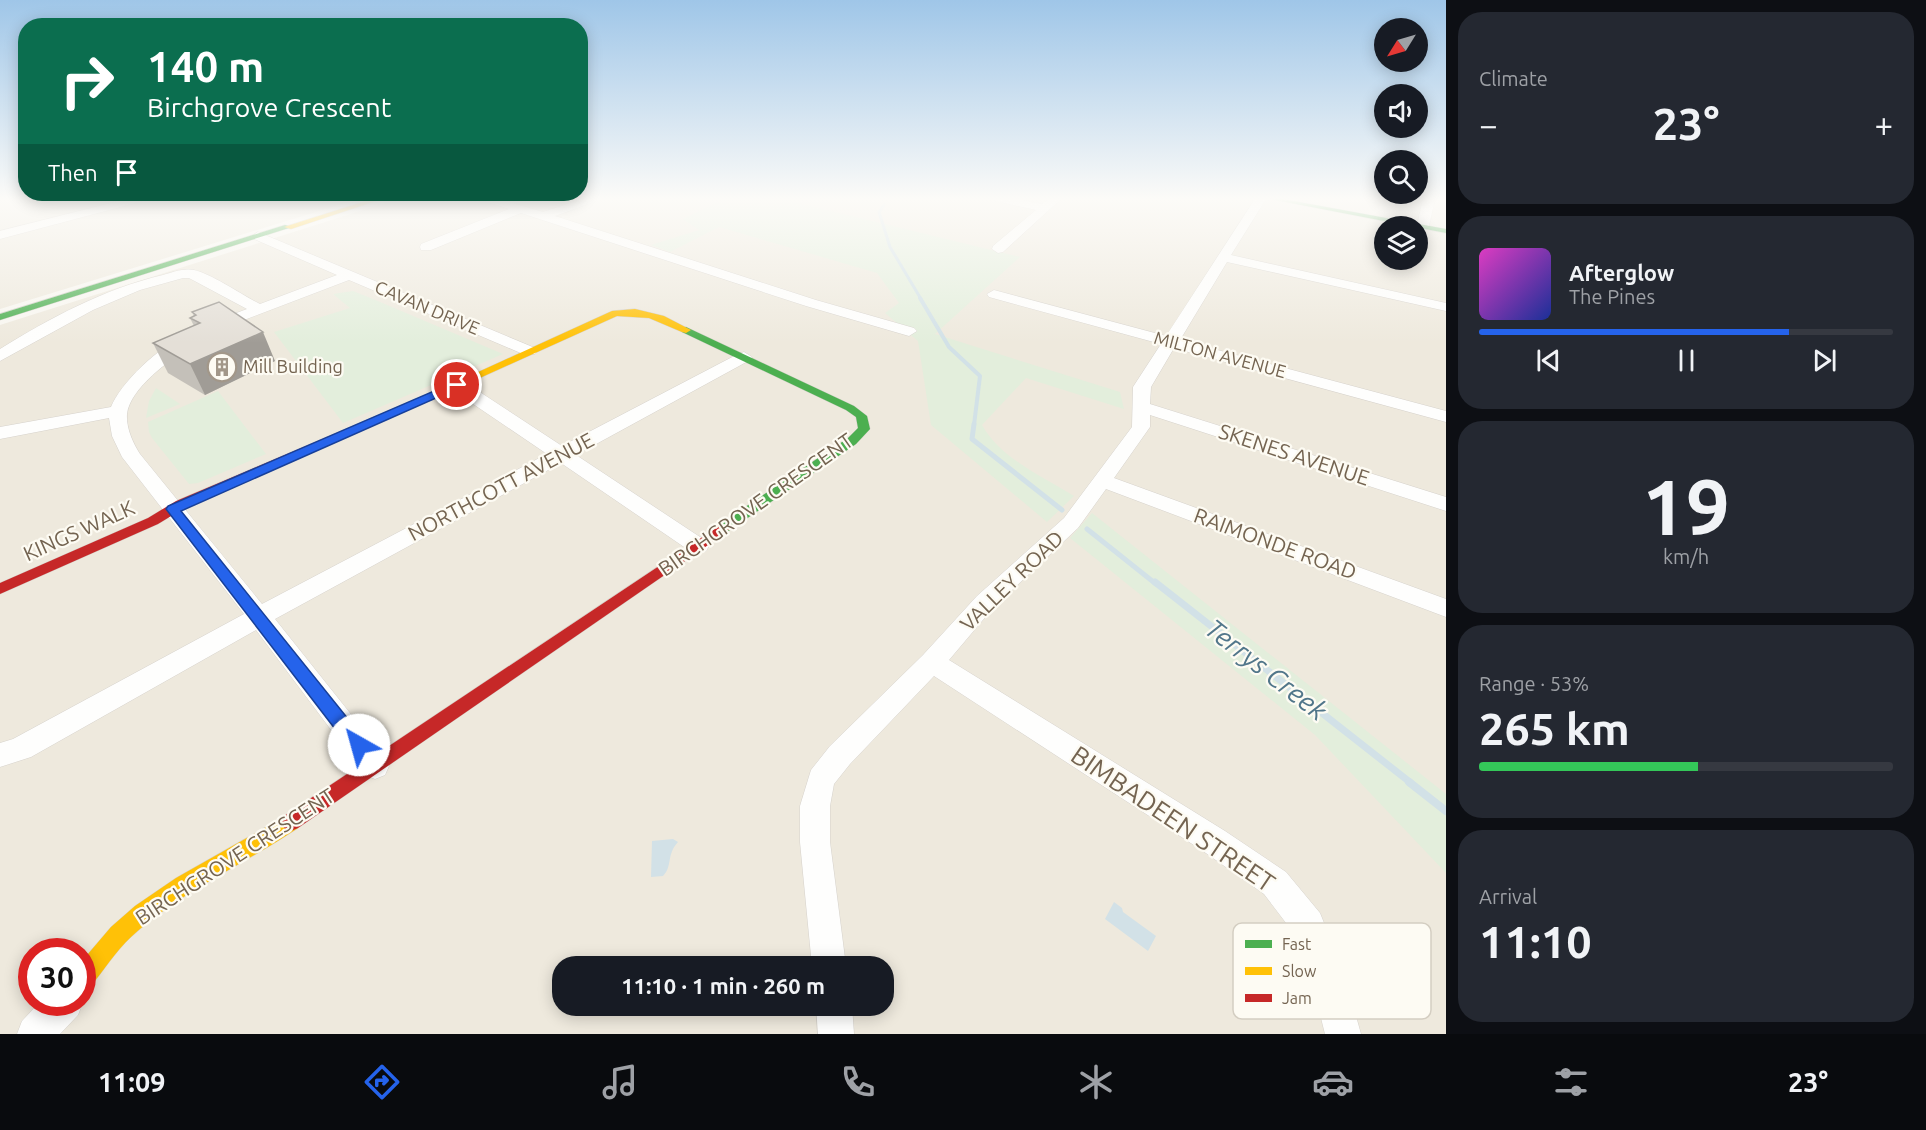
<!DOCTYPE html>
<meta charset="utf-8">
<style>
body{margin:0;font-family:Ubuntu,sans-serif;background:#242831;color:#f1f3f6;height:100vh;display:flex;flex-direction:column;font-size:22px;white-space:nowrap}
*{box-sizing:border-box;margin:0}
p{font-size:20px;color:#9ea1a6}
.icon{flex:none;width:33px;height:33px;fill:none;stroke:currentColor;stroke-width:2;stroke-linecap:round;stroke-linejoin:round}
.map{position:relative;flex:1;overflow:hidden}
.panel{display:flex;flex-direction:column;gap:12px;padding:12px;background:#0d0f14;width:480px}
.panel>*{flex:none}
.guide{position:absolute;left:18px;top:18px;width:570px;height:183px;border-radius:24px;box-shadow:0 3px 15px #0003;background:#0b6e4f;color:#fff;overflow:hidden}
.needle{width:39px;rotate:233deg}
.tools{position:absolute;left:1374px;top:18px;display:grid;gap:12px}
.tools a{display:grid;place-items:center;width:54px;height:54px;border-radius:50%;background:#171b24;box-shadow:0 3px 15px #0003;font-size:30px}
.speed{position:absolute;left:18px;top:938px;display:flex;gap:12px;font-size:30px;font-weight:700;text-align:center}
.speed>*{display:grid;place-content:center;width:78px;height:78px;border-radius:50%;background:#171b24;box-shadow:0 3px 15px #0003;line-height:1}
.speed .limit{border:9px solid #d22;background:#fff;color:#111}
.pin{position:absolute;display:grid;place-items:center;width:51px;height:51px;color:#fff;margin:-26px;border:3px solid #fff;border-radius:50%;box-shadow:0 2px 6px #0007}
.me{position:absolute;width:66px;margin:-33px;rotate:322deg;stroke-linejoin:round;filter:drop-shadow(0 0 4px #0008)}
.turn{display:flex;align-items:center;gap:21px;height:126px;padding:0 30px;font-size:27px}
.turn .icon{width:78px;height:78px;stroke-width:2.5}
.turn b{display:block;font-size:42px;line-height:51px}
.then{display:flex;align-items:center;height:57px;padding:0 30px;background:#0003;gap:12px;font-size:22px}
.big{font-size:45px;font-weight:700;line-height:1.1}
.panel .card{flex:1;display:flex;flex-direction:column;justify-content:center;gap:9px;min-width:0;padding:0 21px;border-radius:24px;background:#242831}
.panel .dial{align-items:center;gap:0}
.dial b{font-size:78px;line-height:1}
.song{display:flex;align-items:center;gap:18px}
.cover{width:72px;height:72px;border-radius:9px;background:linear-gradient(135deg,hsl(310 70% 55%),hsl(230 70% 35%))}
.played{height:6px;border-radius:3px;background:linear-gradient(90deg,#2563eb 75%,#363941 75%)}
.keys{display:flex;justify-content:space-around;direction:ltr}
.heat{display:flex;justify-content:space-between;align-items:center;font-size:33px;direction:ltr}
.charge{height:9px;border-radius:4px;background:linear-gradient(90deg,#34c759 53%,#363941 0)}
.trip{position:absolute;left:552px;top:956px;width:342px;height:60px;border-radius:24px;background:#171b24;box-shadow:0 3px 15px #0003;font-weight:700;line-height:60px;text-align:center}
.tabs{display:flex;height:96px;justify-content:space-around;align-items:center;background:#090b0e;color:#9ea1a6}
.tabs .icon{width:42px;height:42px}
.tabs .on{color:#2563eb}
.tabs b{font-size:27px;color:#f1f3f6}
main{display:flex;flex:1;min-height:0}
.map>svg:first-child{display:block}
.residential{fill:#eee9dd;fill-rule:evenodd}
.green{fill:#e3eedc}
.water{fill:#d2e1e7}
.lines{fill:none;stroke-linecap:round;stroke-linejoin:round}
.stream-far4{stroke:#d2e1e7;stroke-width:3}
.stream-far3{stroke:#d2e1e7;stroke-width:4}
.stream-far2{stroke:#d2e1e7;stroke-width:5}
.stream-far1{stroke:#d2e1e7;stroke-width:7}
.stream{stroke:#d2e1e7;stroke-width:8}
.street-casing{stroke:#d6d2cc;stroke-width:1}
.fast-casing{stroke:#d5d1cb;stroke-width:1}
.slow-casing{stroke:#d5d1cb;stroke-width:1}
.jam-casing{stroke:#d5d1cb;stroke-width:1}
.street{fill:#fefefd;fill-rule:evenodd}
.fast{fill:#4caf50;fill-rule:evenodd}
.slow{fill:#ffc107;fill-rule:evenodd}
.jam{fill:#c62828;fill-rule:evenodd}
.wall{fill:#c4c0b9}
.shaded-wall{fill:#a09c96}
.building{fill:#e4dfd7;stroke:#a09c96;stroke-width:1.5}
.route{fill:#2563eb;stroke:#184099;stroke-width:1.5}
.labels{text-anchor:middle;stroke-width:4.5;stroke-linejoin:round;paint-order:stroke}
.far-street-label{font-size:18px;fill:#746451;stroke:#fdfbf3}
.far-poi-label{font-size:18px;fill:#746451;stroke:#fdfbf3;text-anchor:start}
.street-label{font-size:21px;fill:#746451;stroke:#fdfbf3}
.near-street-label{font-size:26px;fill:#746451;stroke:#fdfbf3}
.near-water-label{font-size:27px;font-style:italic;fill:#51768a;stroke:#fdfbf3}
.key{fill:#fdfbf3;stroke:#d4cec2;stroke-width:1.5}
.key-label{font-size:16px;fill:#746451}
</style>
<main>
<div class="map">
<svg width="1446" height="1034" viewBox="0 0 1446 1034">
<rect width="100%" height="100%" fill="#f8f6f0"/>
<path class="residential" d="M0,199h358l-358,110z
M398,199h1048v835h-1446v-709zM1384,226h34v34h-34zM32,951h50v51h-50zM562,966h322v39h-322z"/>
<path class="green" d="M724,199h58l238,58 -85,77 185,58 4,17 -98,-31 -44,47c19,34 60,51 92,71l-27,26 -116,-97 -13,-84 -33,-28 14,-10 -22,-30 -158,-46 -49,25 -19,-7 48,-15 -16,-11z
M353,291l20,8 130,55 -160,69 -69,-91 76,-24 -17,-14z
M156,388l24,16 -34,14 3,-17z
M218,391l48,63 -68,29 -9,1 -37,-46 -3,-6 -1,-10z
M1092,513l354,281v79l-131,-138 -245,-197z"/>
<path class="water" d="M673,839l5,3c-12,13 -5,24 -15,34l-12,1 1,-36z
M1114,902l8,6 1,4 33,24 -8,15 -43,-32z"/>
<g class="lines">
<path class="stream-far4" d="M884,205l-5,7 11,35 31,52"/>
<path class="stream-far3" d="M920,298l29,49 31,29 -6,49"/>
<path class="stream-far2" d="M974,424l-2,15 90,71
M1087,529l69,55"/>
<path class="stream-far1" d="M1155,582l256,201"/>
<path class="stream" d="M1409,782l37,29"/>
<g class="street-casing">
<path id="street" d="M127,199h18l-2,2 -143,38v-8z
M484,199h15l44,13 39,-13h15l-1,2 -41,15 261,84 98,28 3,3 -8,5 -103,-30 -285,-93 -90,37h-10l-1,-3 1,-3 88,-35 -24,-8z
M995,199h20l27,5 7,-5h12l-58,53 -5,1 -6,-4 1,-3 43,-36 -40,-9z
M1255,199h11l-35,56 215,48v8l-219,-49 -47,78 266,71v11l-272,-74 -23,39 -1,17 296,93v14l-296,-96v12l-36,51 332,121v18l-340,-128 -28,39 -85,80 -44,52 276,171 61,41 34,41 23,57 18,64h-36l-16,-64 -13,-34 -32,-42 -61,-43 -269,-175 -84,88 -16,20 -4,22v36l16,124h-34l-12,-124v-36l11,-36 19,-24 93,-91 54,-59 87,-78 68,-91 1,-40 28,-43 -172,-47 -2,-3 7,-4 172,46z
M1423,199h12l-6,27 -6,4 -6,-4z
M258,232l277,116 2,3 -2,3h-12l-174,-74 -134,51 -8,-5 3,-3 37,-14 -58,-31h-6l-43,12 -47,20 -93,51v-12c50,-31 104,-60 163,-74 10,-3 21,-7 31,-5 18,4 48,25 66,34l77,-29 -83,-36 -2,-3z
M185,338l8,5 -2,3c-21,14 -61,42 -64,68 -1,14 6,29 13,40l122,150 285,-150 -96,-65 -3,-4 3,-4h12l99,65 176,-92 6,-2 8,5 -2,3 -174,95 130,86 3,5 -3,5 -8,2 -8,-2 -129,-88 -286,156 110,138 4,9 -4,9 -10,4 -10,-4 -109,-145 -225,127 -31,10v-24l13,-4 231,-125 -122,-157 -10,-21 -3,-18 -109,21v-12l111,-20c9,-23 49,-63 74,-69z
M82,1001l1,1 -5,13 -18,19h-43l5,-13 18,-19z
M816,1005h36l2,29h-36z"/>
</g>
<g class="fast-casing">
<path id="fast" d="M1270,199h13l163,30v4z
M285,225l7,2 -292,93v-6z
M686,327l168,79 13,10 3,13 -14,15 -129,88h-10l-2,-3 2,-3 131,-88 10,-10 -2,-11 -10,-7 -164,-78 -1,-2z"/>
</g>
<g class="slow-casing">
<path id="slow" d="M372,199h10l-91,30 -7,-2z
M635,309l29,7 27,14 -5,3 -4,-1 -33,-14 -32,-2 -177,80h-8l-2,-2 182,-83z
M291,813l7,3 3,6 -3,6c-55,37 -118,64 -167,109 -16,15 -27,33 -41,50l-8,3v-29l29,-34 24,-21 41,-28z"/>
</g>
<g class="jam-casing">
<path id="jam" d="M436,391l6,3 -2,2 -254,111 -28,17 -158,70v-11l148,-65 28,-17z
M722,524l5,2 2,3 -2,3 -429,296 -7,3 -7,-3 -3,-6 3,-6z"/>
</g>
<use href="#street" class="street"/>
<use href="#fast" class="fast"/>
<use href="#slow" class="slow"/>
<use href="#jam" class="jam"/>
</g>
<path class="wall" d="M192,312l83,49 -70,34 -37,-22 -15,-30 41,-17 -4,-8 4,-2z"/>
<path class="shaded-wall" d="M263,332l12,29 -70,34 -15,-31z"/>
<path class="building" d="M219,302l44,30 -73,32 -37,-21 47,-20 -10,-5 6,-3 -4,-3z"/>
<linearGradient id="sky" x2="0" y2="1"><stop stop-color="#9fc6e8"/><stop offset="0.58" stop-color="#fcfbf8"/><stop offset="1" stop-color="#fcfbf8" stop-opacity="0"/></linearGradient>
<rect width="1446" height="343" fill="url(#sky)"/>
<path class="route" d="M457,381l5,4 -1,2 -280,124 184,229 3,5 -3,6 -6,2 -7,-2 -186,-242 2,-3z"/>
<defs>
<g id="building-ring" transform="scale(1.5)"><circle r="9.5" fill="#fdfbf3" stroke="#a29789" stroke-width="1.5"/><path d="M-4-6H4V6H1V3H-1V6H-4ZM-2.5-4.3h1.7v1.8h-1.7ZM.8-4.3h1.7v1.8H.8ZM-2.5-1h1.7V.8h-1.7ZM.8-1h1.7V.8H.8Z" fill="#a29789"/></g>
</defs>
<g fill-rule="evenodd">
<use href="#building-ring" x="222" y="367"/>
</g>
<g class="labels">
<g class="far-street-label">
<text transform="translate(427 308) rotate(23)" y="6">CAVAN DRIVE</text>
<text transform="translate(1220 355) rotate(15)" y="6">MILTON AVENUE</text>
</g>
<g class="far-poi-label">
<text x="243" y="373">Mill Building</text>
</g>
<g class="street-label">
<text transform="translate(1294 455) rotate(18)" y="7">SKENES AVENUE</text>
<text transform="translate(501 487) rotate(-28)" y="7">NORTHCOTT AVENUE</text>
<text transform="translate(756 505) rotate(-35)" y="7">BIRCHGROVE CRESCENT</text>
<text transform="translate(79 531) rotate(-24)" y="7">KINGS WALK</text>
<text transform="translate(1275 544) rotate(20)" y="7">RAIMONDE ROAD</text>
<text transform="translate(1012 581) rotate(-44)" y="7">VALLEY ROAD</text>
<text transform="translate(235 857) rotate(-33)" y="7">BIRCHGROVE CRESCENT</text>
</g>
<g class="near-street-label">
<text transform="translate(1173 819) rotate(34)" y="9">BIMBADEEN STREET</text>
</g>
<g class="near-water-label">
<text transform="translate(1266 670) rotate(38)" y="9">Terrys Creek</text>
</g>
</g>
<rect x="1233" y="923" width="198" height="96" rx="9" class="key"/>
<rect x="1245" y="940" width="27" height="8" fill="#4caf50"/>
<rect x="1245" y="967" width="27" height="8" fill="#ffc107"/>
<rect x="1245" y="994" width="27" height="8" fill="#c62828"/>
<g class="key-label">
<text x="1282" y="950">Fast</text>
<text x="1282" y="977">Slow</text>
<text x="1282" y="1004">Jam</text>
</g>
</svg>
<div class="tools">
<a><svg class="needle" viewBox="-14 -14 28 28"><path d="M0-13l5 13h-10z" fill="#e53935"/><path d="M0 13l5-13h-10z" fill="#9ea1a6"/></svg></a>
<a><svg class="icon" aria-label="sound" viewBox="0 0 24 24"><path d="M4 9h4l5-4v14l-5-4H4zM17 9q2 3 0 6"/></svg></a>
<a><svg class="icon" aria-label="search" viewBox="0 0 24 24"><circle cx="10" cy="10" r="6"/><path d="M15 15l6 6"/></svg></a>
<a><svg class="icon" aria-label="layers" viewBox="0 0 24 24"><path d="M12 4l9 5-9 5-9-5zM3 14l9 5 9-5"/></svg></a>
</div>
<div class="speed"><div class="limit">30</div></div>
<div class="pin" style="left:457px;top:385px;background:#d93025"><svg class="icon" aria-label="arrive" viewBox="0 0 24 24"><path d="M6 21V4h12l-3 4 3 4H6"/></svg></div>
<svg class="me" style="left:359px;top:745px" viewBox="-20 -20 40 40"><circle r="19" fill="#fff"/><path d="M0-13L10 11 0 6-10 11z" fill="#2563eb"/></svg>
<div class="trip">11:10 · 1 min · 260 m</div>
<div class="guide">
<div class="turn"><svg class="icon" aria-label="right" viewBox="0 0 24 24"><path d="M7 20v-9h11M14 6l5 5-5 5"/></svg><div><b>140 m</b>Birchgrove Crescent</div></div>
<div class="then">Then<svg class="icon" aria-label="arrive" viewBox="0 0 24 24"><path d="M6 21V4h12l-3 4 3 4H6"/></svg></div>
</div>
</div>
<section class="panel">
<div class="card"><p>Climate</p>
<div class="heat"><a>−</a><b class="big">23°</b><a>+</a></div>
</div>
<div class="card">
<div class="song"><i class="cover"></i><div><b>Afterglow</b><p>The Pines</p></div></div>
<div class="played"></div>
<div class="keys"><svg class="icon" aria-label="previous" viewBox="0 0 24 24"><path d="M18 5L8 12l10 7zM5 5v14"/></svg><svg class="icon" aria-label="pause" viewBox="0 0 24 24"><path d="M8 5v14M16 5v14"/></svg><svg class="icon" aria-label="next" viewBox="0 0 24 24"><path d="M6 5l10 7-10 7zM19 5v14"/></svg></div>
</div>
<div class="card dial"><b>19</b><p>km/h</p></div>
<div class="card"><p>Range · 53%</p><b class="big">265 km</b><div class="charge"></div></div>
<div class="card"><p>Arrival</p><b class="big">11:10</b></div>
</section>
</main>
<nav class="tabs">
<b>11:09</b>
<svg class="icon on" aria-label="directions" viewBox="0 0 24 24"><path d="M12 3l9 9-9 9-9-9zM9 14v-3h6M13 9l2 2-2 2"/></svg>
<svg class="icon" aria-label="music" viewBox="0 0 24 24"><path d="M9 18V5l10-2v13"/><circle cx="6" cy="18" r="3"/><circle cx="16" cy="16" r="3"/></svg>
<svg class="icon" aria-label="phone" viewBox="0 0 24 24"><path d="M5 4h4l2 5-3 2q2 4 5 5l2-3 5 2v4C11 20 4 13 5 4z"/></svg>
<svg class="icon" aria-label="climate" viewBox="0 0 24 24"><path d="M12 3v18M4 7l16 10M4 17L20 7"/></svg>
<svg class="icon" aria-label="car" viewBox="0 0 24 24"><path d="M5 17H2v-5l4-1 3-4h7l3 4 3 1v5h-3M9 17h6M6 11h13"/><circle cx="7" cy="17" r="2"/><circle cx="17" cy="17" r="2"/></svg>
<svg class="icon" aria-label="filters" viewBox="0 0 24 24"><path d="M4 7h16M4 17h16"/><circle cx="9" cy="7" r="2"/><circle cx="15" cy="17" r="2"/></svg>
<b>23°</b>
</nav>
